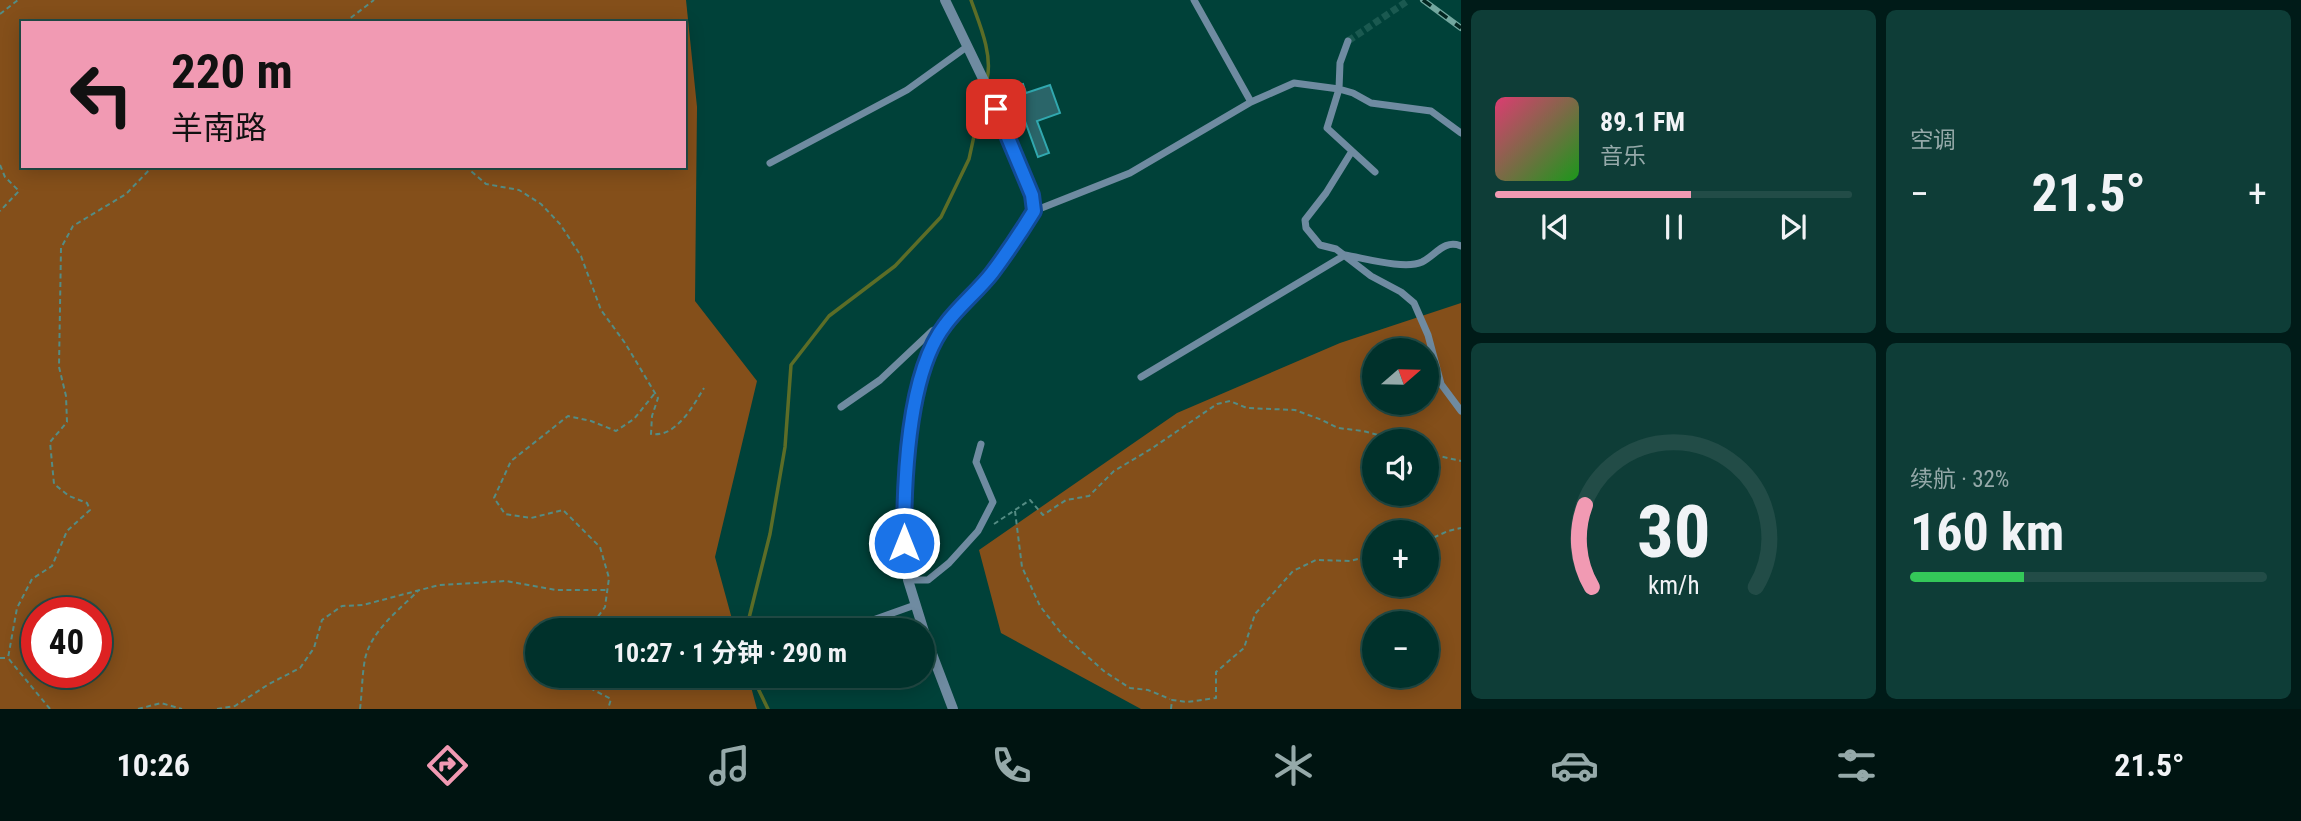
<!DOCTYPE html>
<html lang="zh">
<meta charset="utf-8">
<style>
body{margin:0;font-family:"Roboto Condensed","Noto Sans SC",sans-serif;background:#0e3d37;color:#f1f3f6;height:100vh;display:flex;flex-direction:column;font-size:26px;white-space:nowrap}
*{box-sizing:border-box;margin:0}
p{font-size:23px;color:#95a9a9}
.icon{flex:none;width:38px;height:38px;fill:none;stroke:currentColor;stroke-width:2;stroke-linecap:round;stroke-linejoin:round}
.map{position:relative;flex:1;overflow:hidden}
.panel{display:flex;flex-direction:column;gap:10px;padding:10px;background:#001b18;width:840px}
.panel>*{flex:none}
.banner{position:absolute;left:21px;top:21px;width:665px;height:147px;border-radius:0px;box-shadow:0 4px 18px #0003,0 0 0 2px #224c47;background:#f19ab3;color:#111;overflow:hidden}
.needle{width:46px;rotate:70deg}
.buttons{position:absolute;left:1362px;top:338px;display:grid;gap:14px}
.buttons a{display:grid;place-items:center;width:77px;height:77px;border-radius:50%;background:#00312b;box-shadow:0 4px 18px #0003,0 0 0 2px #224c47;font-size:35px}
.speed{position:absolute;left:21px;top:597px;display:flex;gap:14px;font-size:35px;font-weight:700;text-align:center}
.speed>*{display:grid;place-content:center;width:91px;height:91px;border-radius:50%;background:#00312b;box-shadow:0 4px 18px #0003,0 0 0 2px #224c47;line-height:1}
.speed .limit{border:10px solid #d22;background:#fff;color:#111}
.pin{position:absolute;display:grid;place-items:center;width:60px;height:60px;color:#fff;margin:-30px;border-radius:14px;box-shadow:0 4px 10px #0006}
.me{position:absolute;width:77px;margin:-38px;rotate:0deg;stroke-linejoin:round;filter:drop-shadow(0 0 5px #0008)}
.turn{display:flex;align-items:center;gap:24px;height:147px;padding:0 35px;font-size:32px}
.turn .icon{width:91px;height:91px;stroke-width:2.5}
.turn b{display:block;font-size:49px;line-height:60px}
.big{font-size:52px;font-weight:700;line-height:1.1}
.panel .tile{flex:1;display:flex;flex-direction:column;justify-content:center;gap:10px;min-width:0;padding:0 24px;border-radius:10px;background:#0e3d37}
.panel .dial{align-items:center;gap:0}
.dial svg{height:182px;overflow:visible;fill:none;stroke:#224c47;stroke-width:7;stroke-linecap:round;text-anchor:middle}
.dial text{fill:#f1f3f6;stroke:none}
.song{display:flex;align-items:center;gap:21px}
.cover{width:84px;height:84px;border-radius:10px;background:linear-gradient(135deg,hsl(340 70% 55%),hsl(120 70% 35%))}
.played{height:7px;border-radius:4px;background:linear-gradient(90deg,#f19ab3 55%,#224c47 55%)}
.keys{display:flex;justify-content:space-around;direction:ltr}
.heat{display:flex;justify-content:space-between;align-items:center;font-size:38px;direction:ltr}
.charge{height:10px;border-radius:5px;background:linear-gradient(90deg,#34c759 32%,#224c47 0)}
.panel .tiles{flex:1;display:grid;gap:10px;grid-template-columns:repeat(2,1fr)}
.trip{position:absolute;left:525px;top:618px;width:410px;height:70px;border-radius:35px;background:#00312b;box-shadow:0 4px 18px #0003,0 0 0 2px #224c47;font-weight:700;line-height:70px;text-align:center}
.tab-bar{display:flex;height:112px;justify-content:space-around;align-items:center;background:#001411;color:#95a9a9}
.tab-bar .icon{width:49px;height:49px}
.tab-bar .on{color:#f19ab3}
.tab-bar b{font-size:32px;color:#f1f3f6}
main{display:flex;flex:1;min-height:0}
.map>svg:first-child{display:block}
.forest{fill:#844f1a;fill-rule:evenodd}
.lines{fill:none;stroke-linecap:round;stroke-linejoin:round}
.stream{stroke:#5c6d27;stroke-width:3.5}
.building{fill:#2a6569;stroke:#31a8af;stroke-width:2}
.minor-tunnel{stroke:#1a5950;stroke-width:7;stroke-dasharray:7 3.5;stroke-linecap:butt}
.path{stroke:#548c84;stroke-width:2;stroke-dasharray:5 3.5;stroke-linecap:butt}
.minor{stroke:#6f8ba1;stroke-width:7}
.tertiary{stroke:#6f8ba1;stroke-width:10}
.rail-casing{stroke:#72a79f;stroke-width:6}
.rail{stroke:#022520;stroke-width:3.5;stroke-dasharray:10;stroke-linecap:butt}
.route-casing{stroke:#114b97;stroke-width:18}
.route{stroke:#1a73e8;stroke-width:12}
</style>
<main>
<div class="map">
<svg width="1461" height="709" viewBox="0 0 1461 709">
<rect width="100%" height="100%" fill="#004139"/>
<path class="forest" d="M0,0h686l11,107 -2,194 62,80 -42,176 20,73h-198v46h211l9,33h-757zM23,23h661v143h-661zM37,612h59v60h-59z
M1461,303v406h-320l-140,-76 -22,-83 198,-137 163,-70zM1374,350h52v52h-52zM1374,441h52v53h-52zM1374,532h52v52h-52zM1374,623h52v53h-52z"/>
<g class="lines">
<path class="stream" d="M971,0c8,23 22,54 16,79
M746,630l24,-96 15,-87 6,-82 38,-49 66,-50 46,-49 28,-58 15,-69
M752,676l16,33"/>
</g>
<path class="building" d="M1023,84l3,9 24,-8 10,28 -23,8 12,32 -11,4 -25,-69z"/>
<g class="lines">
<path class="minor-tunnel" d="M1348,41l61,-41"/>
<path class="path" d="M0,14l18,-14
M294,23h47
M344,23l30,-23
M0,165l5,12 14,14 -19,20
M465,166l21,18 33,6 22,14 19,20 21,32 20,54 24,33 33,55 -6,18 -1,18c25,4 42,-28 53,-46
M1426,453l35,8
M1015,511l7,56 18,39 21,27 44,39 25,16 18,2 22,9
M994,524l36,-24 13,15 23,-15 23,-4 25,-25 37,-22 66,-45 13,-3 17,7 48,2 27,10 16,8 25,3 23,6 5,4
M1426,541l22,-10 13,-3
M588,630l17,-23 4,-29 -9,-31 -37,-37 -32,8 -26,-4 -11,-16 17,-37 57,-45 23,5 25,10 18,-12 21,-26
M0,658h7
M579,676l5,9 27,14 -3,10
M50,709l-42,-51 9,-50 15,-29 20,-13 15,-35 23,-21 -3,-7 -18,-7 -15,-12 -4,-42 17,-20 -1,-26 -7,-29 2,-119 12,-22 53,-32 27,-28
M138,709l23,-6 21,6
M217,709l18,-3 34,-22 31,-16 14,-20 8,-28 20,-14 21,-1 76,-20 67,-4 50,9h51
M360,709c2,-16 2,-34 5,-50 6,-28 34,-49 54,-69
M1171,709l1,-9 15,2 29,-4v-26l28,-24 11,-34 38,-43 23,-11 34,1 24,-6"/>
<path class="minor" d="M1194,0l57,102 43,-19 45,6 14,4 18,10 60,8 30,22
M1348,41l-8,22 -1,26 -12,39 48,44
M1352,151l-26,42 -21,27 1,8 14,17 16,4 35,27 30,16 13,11 14,32 13,49 20,27
M770,163l137,-73 61,-44
M1034,211l96,-38 121,-71
M1141,377l204,-122c19,3 60,15 77,7 14,-7 22,-23 39,-16
M841,407l39,-27 52,-49 11,-5
M908,580h20l21,-17 29,-32 15,-29 -17,-40 5,-18
M845,630l70,-25"/>
<path class="tertiary" d="M945,0l42,87 45,108 2,16 -43,63 -47,52 -18,34 -17,75 -5,54v54l4,37 18,58 27,71"/>
<g class="rail-casing">
<path id="rail" d="M1423,0l38,28"/>
</g>
<use href="#rail" class="rail"/>
</g>
<g class="lines">
<g class="route-casing">
<path id="route" d="M904,543c0,-61 3,-169 41,-218 14,-19 33,-34 47,-52 15,-20 29,-41 42,-62l-2,-16 -36,-86"/>
</g>
<use href="#route" class="route"/>
</g>
</svg>
<div class="buttons">
<a><svg class="needle" viewBox="-14 -14 28 28"><path d="M0-13l5 13h-10z" fill="#e53935"/><path d="M0 13l5-13h-10z" fill="#95a9a9"/></svg></a>
<a><svg class="icon" aria-label="sound" viewBox="0 0 24 24"><path d="M4 9h4l5-4v14l-5-4H4zM17 9q2 3 0 6"/></svg></a>
<a>+</a>
<a>−</a>
</div>
<div class="speed"><div class="limit">40</div></div>
<div class="pin" style="left:996px;top:109px;background:#d93025"><svg class="icon" aria-label="arrive" viewBox="0 0 24 24"><path d="M6 21V4h12l-3 4 3 4H6"/></svg></div>
<svg class="me" style="left:904px;top:543px" viewBox="-20 -20 40 40"><circle r="17" fill="#1a73e8" stroke="#fff" stroke-width="3"/><path d="M0-11L8 9 0 5-8 9z" fill="#fff"/></svg>
<div class="trip">10:27 · 1 分钟 · 290 m</div>
<div class="banner">
<div class="turn"><svg class="icon" aria-label="left" viewBox="0 0 24 24"><path d="M17 20v-9H6M10 6l-5 5 5 5"/></svg><div><b>220 m</b>羊南路</div></div>
</div>
</div>
<section class="panel">
<div class="tiles">
<div class="tile">
<div class="song"><i class="cover"></i><div><b>89.1 FM</b><p>音乐</p></div></div>
<div class="played"></div>
<div class="keys"><svg class="icon" aria-label="previous" viewBox="0 0 24 24"><path d="M18 5L8 12l10 7zM5 5v14"/></svg><svg class="icon" aria-label="pause" viewBox="0 0 24 24"><path d="M8 5v14M16 5v14"/></svg><svg class="icon" aria-label="next" viewBox="0 0 24 24"><path d="M6 5l10 7-10 7zM19 5v14"/></svg></div>
</div>
<div class="tile"><p>空调</p>
<div class="heat"><a>−</a><b class="big">21.5°</b><a>+</a></div>
</div>
<div class="tile dial"><svg viewBox="0 0 100 80">
<path d="M14 69A42 42 0 1 1 86 69"/>
<path d="M14 69A42 42 0 0 1 11 33" stroke="#f19ab3"/>
<text x="50" y="56" font-size="32" font-weight="700">30</text>
<text x="50" y="72" font-size="11">km/h</text>
</svg></div>
<div class="tile"><p>续航 · 32%</p><b class="big">160 km</b><div class="charge"></div></div>
</div>
</section>
</main>
<nav class="tab-bar">
<b>10:26</b>
<svg class="icon on" aria-label="directions" viewBox="0 0 24 24"><path d="M12 3l9 9-9 9-9-9zM9 14v-3h6M13 9l2 2-2 2"/></svg>
<svg class="icon" aria-label="music" viewBox="0 0 24 24"><path d="M9 18V5l10-2v13"/><circle cx="6" cy="18" r="3"/><circle cx="16" cy="16" r="3"/></svg>
<svg class="icon" aria-label="phone" viewBox="0 0 24 24"><path d="M5 4h4l2 5-3 2q2 4 5 5l2-3 5 2v4C11 20 4 13 5 4z"/></svg>
<svg class="icon" aria-label="climate" viewBox="0 0 24 24"><path d="M12 3v18M4 7l16 10M4 17L20 7"/></svg>
<svg class="icon" aria-label="car" viewBox="0 0 24 24"><path d="M5 17H2v-5l4-1 3-4h7l3 4 3 1v5h-3M9 17h6M6 11h13"/><circle cx="7" cy="17" r="2"/><circle cx="17" cy="17" r="2"/></svg>
<svg class="icon" aria-label="filters" viewBox="0 0 24 24"><path d="M4 7h16M4 17h16"/><circle cx="9" cy="7" r="2"/><circle cx="15" cy="17" r="2"/></svg>
<b>21.5°</b>
</nav>
